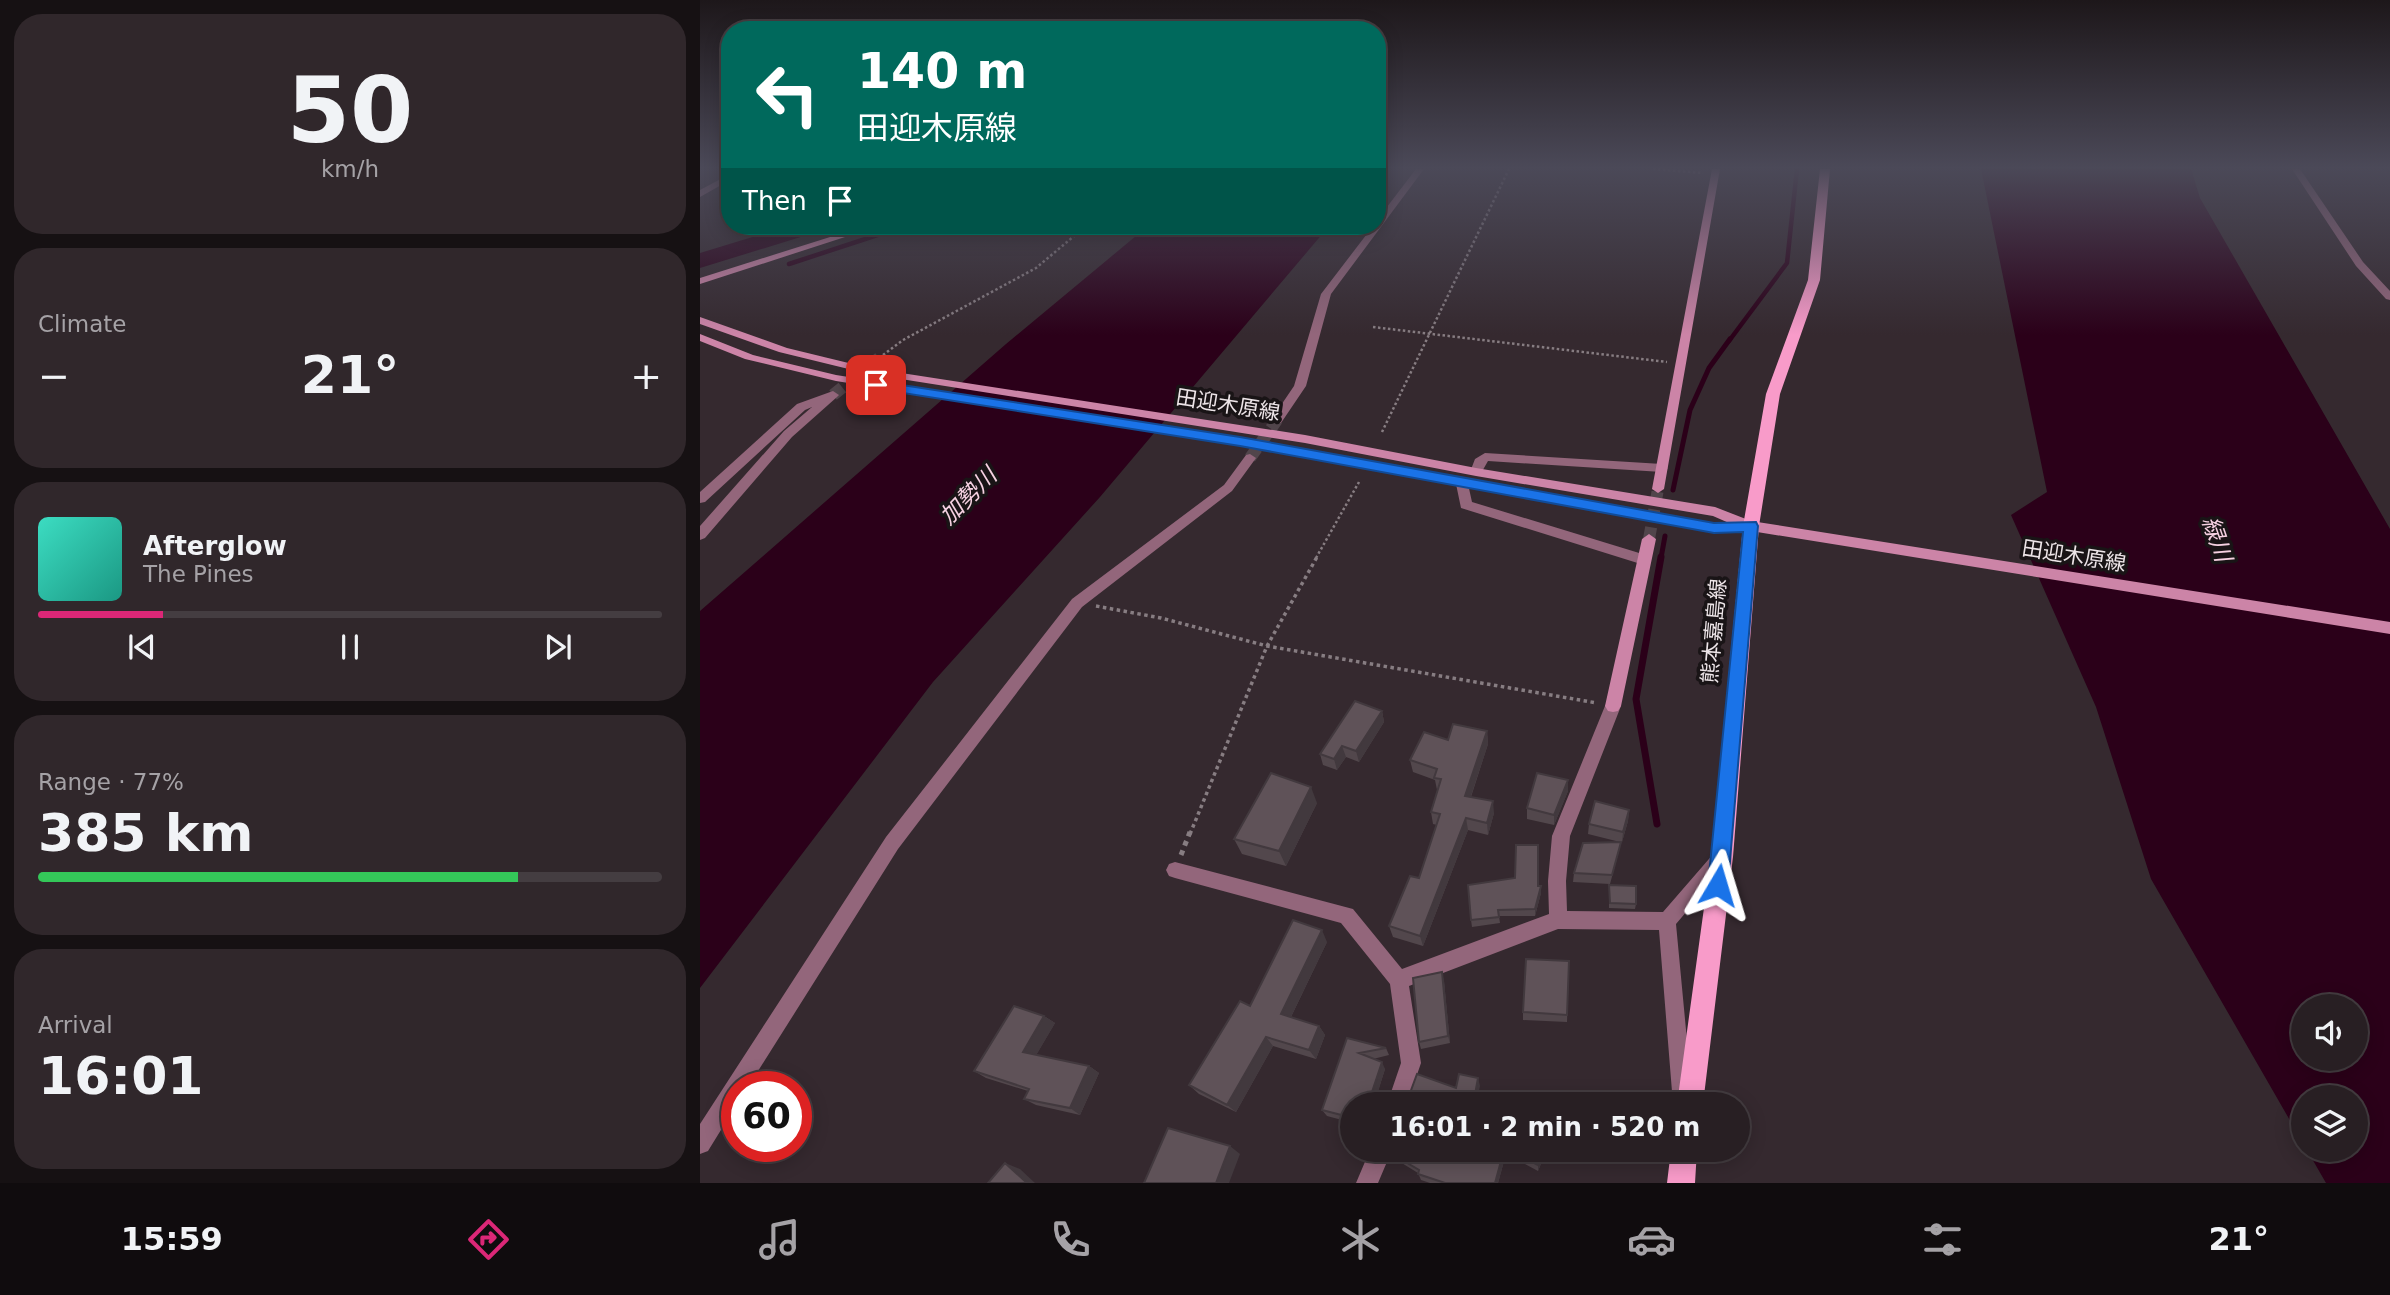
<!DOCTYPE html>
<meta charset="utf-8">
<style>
body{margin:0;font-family:"DejaVu Sans","Noto Sans JP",sans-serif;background:#30272b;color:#f1f3f6;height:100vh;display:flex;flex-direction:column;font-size:26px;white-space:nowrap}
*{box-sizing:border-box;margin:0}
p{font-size:23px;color:#a5a2a6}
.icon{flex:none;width:38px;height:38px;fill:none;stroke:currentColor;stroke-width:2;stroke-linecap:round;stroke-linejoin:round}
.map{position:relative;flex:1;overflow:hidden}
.side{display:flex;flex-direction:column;gap:14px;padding:14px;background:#161113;width:700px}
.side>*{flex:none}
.top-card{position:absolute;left:21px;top:21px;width:665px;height:214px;border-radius:28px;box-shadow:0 4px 18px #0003,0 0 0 2px #443d41;background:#00695c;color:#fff;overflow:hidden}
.buttons{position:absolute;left:1591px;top:994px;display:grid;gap:14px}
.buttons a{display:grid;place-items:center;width:77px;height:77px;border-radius:50%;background:#281f23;box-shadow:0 4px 18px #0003,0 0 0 2px #443d41;font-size:35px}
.speed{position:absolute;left:21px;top:1071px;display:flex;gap:14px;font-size:35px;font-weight:700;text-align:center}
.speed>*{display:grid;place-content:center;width:91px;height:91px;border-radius:50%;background:#281f23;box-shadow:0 4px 18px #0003,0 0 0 2px #443d41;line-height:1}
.speed .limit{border:10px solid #d22;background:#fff;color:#111}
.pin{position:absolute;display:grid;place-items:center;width:60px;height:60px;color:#fff;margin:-30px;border-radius:14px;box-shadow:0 4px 10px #0006}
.me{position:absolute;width:77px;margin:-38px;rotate:7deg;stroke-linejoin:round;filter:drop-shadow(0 0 5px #0008)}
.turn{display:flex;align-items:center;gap:24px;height:147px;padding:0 21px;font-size:32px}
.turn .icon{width:91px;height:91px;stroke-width:2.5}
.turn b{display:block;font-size:49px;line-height:60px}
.then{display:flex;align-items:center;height:66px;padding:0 21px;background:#0003;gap:14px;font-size:26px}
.big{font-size:52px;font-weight:700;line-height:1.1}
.side .widget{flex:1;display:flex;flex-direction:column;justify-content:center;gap:10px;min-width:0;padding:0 24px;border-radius:28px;background:#30272b}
.side .dial{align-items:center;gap:0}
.dial b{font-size:91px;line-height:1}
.song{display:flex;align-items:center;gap:21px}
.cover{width:84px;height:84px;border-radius:10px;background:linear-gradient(135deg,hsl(170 70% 55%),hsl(170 70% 35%))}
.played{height:7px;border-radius:4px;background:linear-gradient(90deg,#db2777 20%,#443d41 20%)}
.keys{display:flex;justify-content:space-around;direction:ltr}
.heat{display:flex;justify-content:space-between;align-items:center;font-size:38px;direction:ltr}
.charge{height:10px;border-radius:5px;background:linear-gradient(90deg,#34c759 77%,#443d41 0)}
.trip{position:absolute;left:640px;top:1092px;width:410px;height:70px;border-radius:35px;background:#281f23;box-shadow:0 4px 18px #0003,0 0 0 2px #443d41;font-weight:700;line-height:70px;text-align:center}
.menu{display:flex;height:112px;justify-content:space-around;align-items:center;background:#100c0e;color:#a5a2a6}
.menu .icon{width:49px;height:49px}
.menu .on{color:#db2777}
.menu b{font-size:32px;color:#f1f3f6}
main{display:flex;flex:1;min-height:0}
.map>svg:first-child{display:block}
.water{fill:#2b0019;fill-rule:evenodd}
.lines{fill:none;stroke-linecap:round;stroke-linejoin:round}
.stream-far2{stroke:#2b0019;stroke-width:4.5}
.stream-far1{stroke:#2b0019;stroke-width:5}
.stream{stroke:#2b0019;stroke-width:7}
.river{fill:#2b0019;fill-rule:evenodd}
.street-tunnel{stroke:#51454b;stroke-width:12;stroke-dasharray:12 6;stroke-linecap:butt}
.secondary-tunnel{stroke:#51454b;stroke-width:12;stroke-dasharray:12 6;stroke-linecap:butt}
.path-far2{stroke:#877d82;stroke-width:2.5;stroke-dasharray:2.5 2.5;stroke-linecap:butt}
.path-far1{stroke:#877d82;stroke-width:3.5;stroke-dasharray:3.5 3.5;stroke-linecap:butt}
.path{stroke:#877d82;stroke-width:5;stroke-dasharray:5 5;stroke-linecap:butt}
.street{fill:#93667b;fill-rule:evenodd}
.secondary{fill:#cc84a7;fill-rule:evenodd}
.primary{fill:#f89bc9;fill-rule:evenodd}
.wall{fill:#52474c}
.shaded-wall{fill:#42393e}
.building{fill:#5f5258;stroke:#42393e;stroke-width:2}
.route{fill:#1a73e8;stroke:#114b97;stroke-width:2}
.labels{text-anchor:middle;stroke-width:7;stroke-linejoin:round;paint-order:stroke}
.street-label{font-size:21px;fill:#ede5e8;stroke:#191416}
.water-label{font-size:23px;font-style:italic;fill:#f6d1e2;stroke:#191416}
</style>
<main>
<section class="side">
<div class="widget dial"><b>50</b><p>km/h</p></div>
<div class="widget"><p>Climate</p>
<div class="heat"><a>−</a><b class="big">21°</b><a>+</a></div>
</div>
<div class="widget">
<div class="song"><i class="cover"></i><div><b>Afterglow</b><p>The Pines</p></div></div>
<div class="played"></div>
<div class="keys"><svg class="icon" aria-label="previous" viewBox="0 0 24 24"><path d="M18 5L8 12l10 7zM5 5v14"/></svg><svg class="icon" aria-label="pause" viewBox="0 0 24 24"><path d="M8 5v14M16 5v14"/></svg><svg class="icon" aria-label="next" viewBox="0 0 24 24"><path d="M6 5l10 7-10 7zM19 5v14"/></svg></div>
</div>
<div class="widget"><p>Range · 77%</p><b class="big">385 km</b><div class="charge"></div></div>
<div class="widget"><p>Arrival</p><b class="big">16:01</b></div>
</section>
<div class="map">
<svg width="1690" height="1183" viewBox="0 0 1690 1183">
<rect width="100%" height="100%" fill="#35292f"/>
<path class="water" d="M1281,169h210l9,29 190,331v654h-64l-19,-33h49v-53h-53v46l-152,-264 -55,-172 -85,-192 36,-23zM1603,1006h53v53h-53z
M448,226h181l-229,271 -167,185 -233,306v-377l306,-267z"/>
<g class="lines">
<path class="stream-far2" d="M89,264l116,-38
M1029,341l58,-78 10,-94"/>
<path class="stream-far1" d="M973,490l17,-80 19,-42 21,-29
M961,558l4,-22"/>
<path class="stream" d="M957,824l-21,-125 25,-142"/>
<path class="river" d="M89,226h34l-3,5 -120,37v-15z"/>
<path class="street-tunnel" d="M133,395l46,-37
M550,458l27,-38"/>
<path class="secondary-tunnel" d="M949,539l9,-50"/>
<path class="path-far2" d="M953,169l50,4
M673,327l294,35
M179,358l24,-18 133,-72 50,-42
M682,432l127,-263
M616,558l43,-76"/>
<path class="path-far1" d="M396,606l65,12 106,28 330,57
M490,834l77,-188 50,-89"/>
<path class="path" d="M481,855l9,-23"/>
<path class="street" d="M716,169h8l-93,125 -25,92 -25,37h-8l-2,-3 23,-34 27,-92 52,-68h4v-6z
M1592,169h8l63,93 27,29v9l-4,-1 -30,-33z
M30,174v6l-30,17v-7z
M133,391l6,4 -2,2 -45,40 -87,101 -5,2v-14l84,-95 28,-24 -7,3 -100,92 -5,1v-11l97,-88z
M785,453l177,11 6,4 -6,4 -174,-11 -8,14h-8l-2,-3 5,-13z
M550,454l6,4 -24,33 -150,116 -184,242 -150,238h-11v17l-29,47 -8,3v-30l186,-287 186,-238 152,-114 22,-30z
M762,480l6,4 4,18 177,54 2,4 -7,5 -183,-57 -5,-24z
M913,700l5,1 3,5 -51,130 -4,45 1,30 96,1 52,-60 6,-2 6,2 3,6 -3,6 -51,60 17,180h-20l-14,-174 -101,-1 -149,57 12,77 -14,41h-20l14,-41 -11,-79 -49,-61 -166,-45 -6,-2 -3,-6 3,-6 6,-2 178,47 49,60 147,-55 -1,-33 4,-45 53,-130 3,-5z
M670,1150h22l-14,33h-22z"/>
<path class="secondary" d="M1012,169h8l-56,320 -6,4 -6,-4z
M165,226h14l-179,58v-6z
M0,317l87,31 82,20 436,67 171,33 239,39 36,14 639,101v12l-639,-103 -37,2 -474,-87 -404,-65 -91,-22 -45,-18v-7l53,21 83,20 404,63 474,85h15l-16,-7 -237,-40 -171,-33 -436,-69 -90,-22 -79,-28z
M949,534l7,5 -35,167 -3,5 -5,1 -5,-1 -3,-5 37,-167z"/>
<path class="primary" d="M1120,169h10l-10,111 -40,114 -21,132 -26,331 -30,247h-26l34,-247 32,-331 23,-132 42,-114z
M971,1150h26l-2,33h-28z"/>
</g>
<path class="wall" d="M682,711l2,11 -25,40 -13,-5 -9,13 -14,-5 -3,-11z
M787,731l1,13 -17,53 23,16 -6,22 -20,-5 -45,116 -30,-9 -4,-11 30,-48 18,-53 -4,-1 -2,-12 7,-22h-1l-2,-10 -22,-8 -3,-12 38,-20z
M868,780v11l-14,34 -27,-6v-11z
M617,803l-31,63 -44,-12 -8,-15z
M929,810l-1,11 -6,21h-1l-2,9 -9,33 -37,-2 1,-9 46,-31 -32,-8 1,-10z
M909,885l27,19 -1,5 -26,-1z
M838,886h3v7l-6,23h-36l1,7 -28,4 -1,-7z
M627,942l-36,75 28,9 6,9 -9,24 -43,-13 -37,66 -37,-18 -10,-9 61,-79z
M869,961l-2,61 -44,-2v-8z
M744,981l6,62 -29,6 -2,-7z
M344,1016l11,7 -19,32 53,11 10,7 -19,42 -44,-10 -12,-6 4,-8 -42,-13 -12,-7z
M647,1038l39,10 3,7 -16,4 12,10 -11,35h-21v19l-26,-7 -5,-6z
M787,1150h58v4l-7,17 -32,-17 -8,29h-68l-9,-3 -3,-7 -26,-16 -5,-6 98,7z"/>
<path class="shaded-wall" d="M682,711l2,11 -25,40 -3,-11z
M787,731l1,13 -21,64 -2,-12z
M642,746l4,11 -9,13 -3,-11z
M868,780v11l-14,34v-10z
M611,787l6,16 -31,63 -7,-15z
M793,801l1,12 -6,22 -1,-12z
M929,810l-1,11 -6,21 1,-10z
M766,818l2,12 -45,116 -3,-10z
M841,886v7l-6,23v-7z
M622,930l5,12 -39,81 -7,-9z
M742,972l2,9 6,62 -2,-7z
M344,1016l11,7 -21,36 -11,-7z
M619,1026l6,9 -9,24 -7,-9z
M566,1037l7,9 -37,66 -9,-7z
M682,1062l3,7 -11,35h-6z
M389,1066l10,7 -19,42 -10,-7z
M778,1078l2,8 -4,18 -2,-4z
M530,1146l10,8 -11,29h-13z
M804,1150h1l1,4 -8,29h-3z
M844,1150h1v4l-7,17v-6z
M305,1163l15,6 15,14h-8z"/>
<path class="building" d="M655,701l27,10 -26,40 -14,-5 -8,13 -14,-5z
M753,724l34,7 -22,65 28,5 -6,22 -21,-5 -46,118 -31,-10 21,-50 9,2 21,-64 -9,-2 10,-33 -7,-1 3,-9 -27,-9 14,-28 24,8z
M571,773l40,14 -32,64 -45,-12z
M837,773l31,7 -14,35 -27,-7z
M895,801l34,9 -6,22 -34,-8z
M921,842l-9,33 -38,-2 9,-30z
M816,845h22v41h3l-6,23 -37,1 1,7 -28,3 -3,-35 47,-7z
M909,885l27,1v18l-26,-1z
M593,920l29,10 -41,84 38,12 -10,24 -43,-13 -39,68 -38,-20 51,-84 10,5z
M826,959l43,2 -2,54 -44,-3z
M742,972l6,64 -29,6 -6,-64z
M314,1006l30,10 -21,36 66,14 -19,42 -46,-9 5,-10 -55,-18z
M647,1038l39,10 -27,5 23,9 -14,42h-15v14l-31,-8z
M717,1074l39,14 3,-14 19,4 -4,22 14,4h-82z
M468,1128l62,18 -14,37h-72z
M688,1150h71l26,8 2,-8h17l-9,33h-50l-27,-9 1,-4 -32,-19z
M810,1150h34l-6,15z
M305,1163l22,20h-39z"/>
<linearGradient id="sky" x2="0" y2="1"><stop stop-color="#1d171a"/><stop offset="0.5" stop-color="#4b4958"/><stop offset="1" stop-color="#4b4958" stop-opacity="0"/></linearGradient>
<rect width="1690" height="335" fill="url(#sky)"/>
<path class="route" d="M176,381l364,56 474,86 42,-1 2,4 -30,359 -2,7 -8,2 -7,-2 -3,-7 35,-353 -29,1 -474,-87 -369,-58v-6z"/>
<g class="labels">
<g class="street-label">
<text transform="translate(528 405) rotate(9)" y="7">田迎木原線</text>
<text transform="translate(1374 556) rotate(9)" y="7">田迎木原線</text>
<text transform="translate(1014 631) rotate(-85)" y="7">熊本嘉島線</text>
</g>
<g class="water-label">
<text transform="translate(268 496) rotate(-45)" y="8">加勢川</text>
<text transform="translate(1517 539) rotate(71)" y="8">緑川</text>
</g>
</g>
</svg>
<div class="buttons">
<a><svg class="icon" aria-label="sound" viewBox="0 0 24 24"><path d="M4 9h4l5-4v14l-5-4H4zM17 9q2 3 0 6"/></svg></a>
<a><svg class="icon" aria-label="layers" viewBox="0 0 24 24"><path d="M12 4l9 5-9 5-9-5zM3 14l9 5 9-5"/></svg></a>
</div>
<div class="speed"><div class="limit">60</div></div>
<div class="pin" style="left:176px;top:385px;background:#d93025"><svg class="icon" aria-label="arrive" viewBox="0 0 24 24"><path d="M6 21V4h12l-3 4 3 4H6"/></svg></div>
<svg class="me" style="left:1018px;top:885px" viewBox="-20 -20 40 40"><path d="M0-17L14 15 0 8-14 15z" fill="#1a73e8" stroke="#fff" stroke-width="4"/></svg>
<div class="trip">16:01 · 2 min · 520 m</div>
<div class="top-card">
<div class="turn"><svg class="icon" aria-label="left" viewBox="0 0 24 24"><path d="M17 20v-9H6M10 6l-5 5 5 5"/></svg><div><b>140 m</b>田迎木原線</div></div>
<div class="then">Then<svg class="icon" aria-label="arrive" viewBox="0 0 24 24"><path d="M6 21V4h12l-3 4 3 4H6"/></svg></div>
</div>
</div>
</main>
<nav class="menu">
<b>15:59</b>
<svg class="icon on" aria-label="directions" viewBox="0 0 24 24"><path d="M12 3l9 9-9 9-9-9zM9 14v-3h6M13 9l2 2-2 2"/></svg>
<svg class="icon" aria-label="music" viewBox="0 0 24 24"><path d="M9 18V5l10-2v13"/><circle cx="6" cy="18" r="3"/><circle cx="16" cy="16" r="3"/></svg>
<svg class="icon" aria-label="phone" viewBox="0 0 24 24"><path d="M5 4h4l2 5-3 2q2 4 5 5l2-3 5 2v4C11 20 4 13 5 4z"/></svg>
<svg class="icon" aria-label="climate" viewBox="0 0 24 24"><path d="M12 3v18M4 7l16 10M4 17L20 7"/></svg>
<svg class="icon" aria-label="car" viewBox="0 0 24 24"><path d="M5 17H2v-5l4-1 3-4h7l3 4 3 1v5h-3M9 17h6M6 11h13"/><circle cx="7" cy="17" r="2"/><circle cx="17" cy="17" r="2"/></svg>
<svg class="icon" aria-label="filters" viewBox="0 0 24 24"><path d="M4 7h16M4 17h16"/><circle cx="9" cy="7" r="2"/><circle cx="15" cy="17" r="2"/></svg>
<b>21°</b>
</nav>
